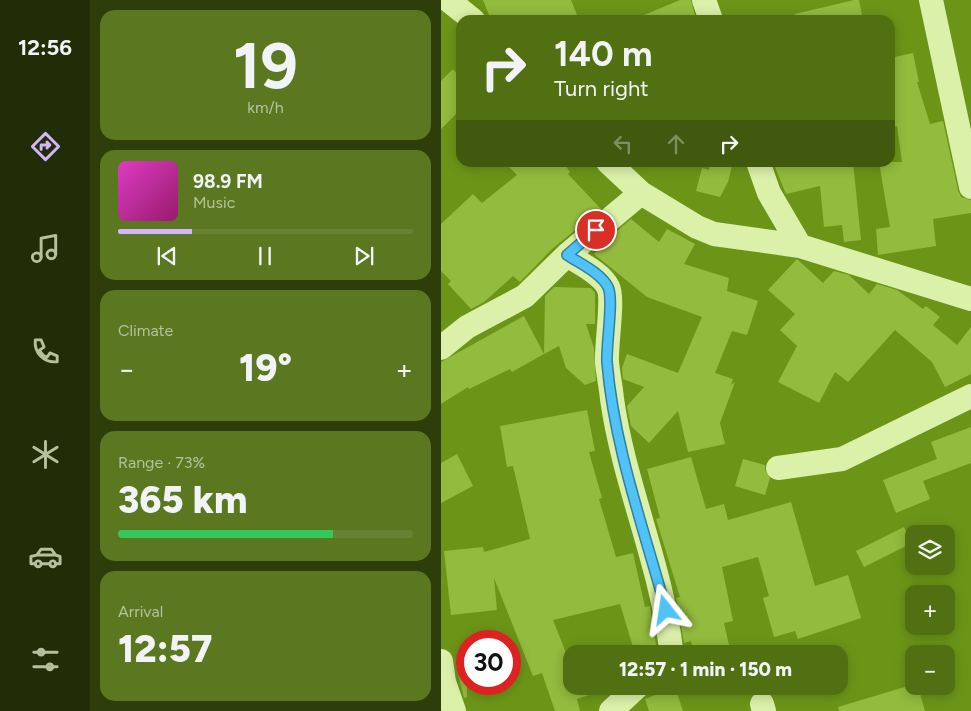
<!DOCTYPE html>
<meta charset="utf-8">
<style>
body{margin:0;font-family:Figtree,sans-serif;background:#5b7820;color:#f1f3f6;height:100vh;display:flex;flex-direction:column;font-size:19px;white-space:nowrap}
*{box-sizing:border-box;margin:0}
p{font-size:16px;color:#b4c19f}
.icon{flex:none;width:28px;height:28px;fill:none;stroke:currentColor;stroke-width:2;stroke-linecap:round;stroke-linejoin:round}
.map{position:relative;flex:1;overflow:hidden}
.drawer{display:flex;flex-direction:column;gap:10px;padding:10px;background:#2d3e0a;width:351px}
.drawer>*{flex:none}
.top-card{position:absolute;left:15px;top:15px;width:439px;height:152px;border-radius:15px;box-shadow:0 2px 12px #0003;background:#517012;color:#f1f3f6;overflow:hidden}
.tools{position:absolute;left:464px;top:525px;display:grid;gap:10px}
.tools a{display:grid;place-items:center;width:50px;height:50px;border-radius:10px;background:#517012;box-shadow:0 2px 12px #0003;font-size:25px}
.speed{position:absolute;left:15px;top:630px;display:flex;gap:10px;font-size:25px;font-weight:700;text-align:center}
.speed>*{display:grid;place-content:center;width:65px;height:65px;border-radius:50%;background:#517012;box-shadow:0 2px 12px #0003;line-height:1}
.speed .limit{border:8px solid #d22;background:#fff;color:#111}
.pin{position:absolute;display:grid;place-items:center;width:42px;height:42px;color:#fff;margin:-21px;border:2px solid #fff;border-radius:50%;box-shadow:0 1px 5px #0007}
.me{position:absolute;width:55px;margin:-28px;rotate:345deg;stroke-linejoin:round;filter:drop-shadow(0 0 4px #0008)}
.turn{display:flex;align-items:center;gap:18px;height:105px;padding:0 15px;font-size:22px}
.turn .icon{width:65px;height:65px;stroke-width:2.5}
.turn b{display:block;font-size:35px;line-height:42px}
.lanes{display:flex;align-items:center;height:48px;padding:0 15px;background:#0003;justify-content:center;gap:25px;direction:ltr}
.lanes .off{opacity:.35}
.big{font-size:38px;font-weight:800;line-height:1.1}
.drawer .widget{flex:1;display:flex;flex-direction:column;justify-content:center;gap:8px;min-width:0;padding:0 18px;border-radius:15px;background:#5b7820}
.drawer .dial{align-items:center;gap:0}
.dial b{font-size:65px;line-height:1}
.song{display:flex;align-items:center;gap:15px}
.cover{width:60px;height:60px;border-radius:8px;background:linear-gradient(135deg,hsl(310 70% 55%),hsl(320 70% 35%))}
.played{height:5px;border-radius:2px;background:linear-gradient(90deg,#d4b5fa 25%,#678232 25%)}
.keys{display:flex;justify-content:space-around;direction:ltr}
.heat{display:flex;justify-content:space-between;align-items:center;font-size:28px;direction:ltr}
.charge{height:8px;border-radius:4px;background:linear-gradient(90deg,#34c759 73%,#678232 0)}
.trip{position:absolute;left:122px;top:645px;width:285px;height:50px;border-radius:15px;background:#517012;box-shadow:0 2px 12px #0003;font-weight:800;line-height:50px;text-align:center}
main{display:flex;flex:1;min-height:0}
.tab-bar{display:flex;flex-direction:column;width:90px;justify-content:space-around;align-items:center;background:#202d07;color:#b4c19f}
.tab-bar .icon{width:35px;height:35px}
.tab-bar .selected{color:#d4b5fa}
.tab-bar b{font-size:22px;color:#f1f3f6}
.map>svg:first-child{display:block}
.building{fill:#93bb3d}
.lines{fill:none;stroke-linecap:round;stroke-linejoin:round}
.minor{stroke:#dbf0a9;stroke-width:24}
.route-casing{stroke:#337fa1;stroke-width:12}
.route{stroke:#4fc3f7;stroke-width:9}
</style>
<main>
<nav class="tab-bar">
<b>12:56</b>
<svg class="icon selected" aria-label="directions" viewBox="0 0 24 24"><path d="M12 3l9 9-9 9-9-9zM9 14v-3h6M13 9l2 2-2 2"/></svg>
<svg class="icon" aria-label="music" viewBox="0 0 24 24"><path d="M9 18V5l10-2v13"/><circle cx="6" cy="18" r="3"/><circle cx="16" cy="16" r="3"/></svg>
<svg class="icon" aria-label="phone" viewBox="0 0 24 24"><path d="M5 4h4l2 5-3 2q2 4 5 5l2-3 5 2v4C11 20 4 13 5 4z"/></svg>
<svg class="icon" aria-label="climate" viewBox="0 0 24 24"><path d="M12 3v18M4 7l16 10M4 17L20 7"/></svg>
<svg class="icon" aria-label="car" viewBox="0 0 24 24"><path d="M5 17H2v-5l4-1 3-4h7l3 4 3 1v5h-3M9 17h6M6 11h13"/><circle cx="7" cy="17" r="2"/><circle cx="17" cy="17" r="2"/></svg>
<svg class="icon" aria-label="filters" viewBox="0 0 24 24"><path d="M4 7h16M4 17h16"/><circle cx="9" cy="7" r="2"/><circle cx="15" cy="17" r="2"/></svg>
</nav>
<section class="drawer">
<div class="widget dial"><b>19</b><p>km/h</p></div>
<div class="widget">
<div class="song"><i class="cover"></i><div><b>98.9 FM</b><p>Music</p></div></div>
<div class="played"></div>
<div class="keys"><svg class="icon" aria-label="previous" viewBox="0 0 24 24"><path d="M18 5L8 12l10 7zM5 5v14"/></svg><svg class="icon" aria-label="pause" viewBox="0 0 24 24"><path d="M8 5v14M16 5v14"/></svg><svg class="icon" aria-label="next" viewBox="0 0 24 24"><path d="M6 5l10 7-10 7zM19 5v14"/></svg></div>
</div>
<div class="widget"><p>Climate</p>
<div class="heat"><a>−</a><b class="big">19°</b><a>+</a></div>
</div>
<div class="widget"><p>Range · 73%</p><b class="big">365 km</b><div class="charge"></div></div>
<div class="widget"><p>Arrival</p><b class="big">12:57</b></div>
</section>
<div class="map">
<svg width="530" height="711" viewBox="0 0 530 711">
<rect width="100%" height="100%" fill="#6c9518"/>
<path class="building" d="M42,0h88l8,20h-88z
M239,0h11l5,20h-64z
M413,0h5l4,20h-68v-6z
M472,53l6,29h-2l13,42 13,-3 15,69 3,7 10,3v13l-38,6 3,27 -58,9 -2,-26 14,-2 -11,-65h23l-5,-36 -7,2v-70z
M12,69l8,9v31l-20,20v-48z
M63,162h59l7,10 -2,2 33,35 -49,40 -32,33 -7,-6 -29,26 -13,7 -23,-25 3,-3 -10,-10v-47l32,-30 9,9 35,-28z
M269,162h23l-5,20 -8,15 -24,-6 6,-23 7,2z
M332,162h80l8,78 -17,2 -2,-17 -18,2 -4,-41 -34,8z
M190,219l28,23 8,-13 28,15 -11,20 45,14 -2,13 31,10 -11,34 -15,-4 -17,42 18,6 -2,6 4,-3 -15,41 5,21 -37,8 -10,-41 -29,32 -18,-17 -4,-20 17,-19 -21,-8 -1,-11 5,-14 51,19 24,-56 -55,-20 -53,-43 10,-12z
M356,259l26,24 11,-12 15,4 20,19 8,-10 20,6 26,19 3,-3 14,11 -7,8 24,20 14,-18v47l-26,13 -13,-25 -37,-32 -47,52 -13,-10 -16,31 -41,-21 19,-36 -17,-16 15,-16 -27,-24z
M113,287l37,1 4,5v31h-9l8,24 2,33 -11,4 -19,-17 -7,-22 -15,8 1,-58z
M83,316l20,38 -32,18 -2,-3 -41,20 -1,-2 -27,17v-42z
M146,410l8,41 -6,1 13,46 -3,1 17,58 17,-4 12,54 5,-1 6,39 -3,8 -18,1 -15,-50 -67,16 19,48v18h34l1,3 -30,10 3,12h-25l-13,-38 -9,3 -39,-98 3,32 -46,5 -7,-64 39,-4 1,5 46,-13 -17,-73 -6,1 -7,-41z
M530,427v36l-48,18 7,18 -34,14 -13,-33 54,-21 -6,-17z
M16,454l16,32 -32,17v-40z
M250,457l15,52 18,-5 4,16 63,-18 24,84 33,-11 13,43 -63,21 -3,-8 -21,6 -11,-39 6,-2 -11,-39 -36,10 11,54 -9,2 7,31h-37l-3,-13 -7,2 -8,-45 4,-1 -24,-78 4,-1 -13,-49z
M302,459l22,6v5l5,8 -5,17 -30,-9z
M463,527l8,16 -48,24 -8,-16z
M26,665v32l-3,1 -8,-32z
M467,686h10l7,25h-86l-1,-4z
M234,687l8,24h-34l-4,-12z"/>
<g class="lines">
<path class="minor" d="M7,0l25,20
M263,0l7,20
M490,0l40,187
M167,162l33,31 56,34 17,7 86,12 171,53
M317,162l11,31 31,53
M126,255c12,8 34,18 41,32 6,11 -2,57 -1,75 1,12 4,25 5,37 12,85 49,165 59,250l-4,5
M0,348l26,-21 58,-31 42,-41 74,-62
M337,468l64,-9 129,-63
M0,661l3,21 10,29
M321,704l2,7
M170,711l27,-25"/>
</g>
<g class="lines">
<g class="route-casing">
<path id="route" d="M155,230l-29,25c12,8 34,18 41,32 6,12 -2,57 -1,75 7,85 37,167 59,248"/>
</g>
<use href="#route" class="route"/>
</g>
</svg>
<div class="tools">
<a><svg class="icon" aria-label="layers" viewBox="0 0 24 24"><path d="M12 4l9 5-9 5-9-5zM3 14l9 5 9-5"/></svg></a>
<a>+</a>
<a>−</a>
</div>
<div class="speed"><div class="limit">30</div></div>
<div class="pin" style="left:155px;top:230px;background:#d93025"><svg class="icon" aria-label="arrive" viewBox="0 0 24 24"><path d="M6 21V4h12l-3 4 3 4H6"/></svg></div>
<svg class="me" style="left:225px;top:610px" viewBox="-20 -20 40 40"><path d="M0-17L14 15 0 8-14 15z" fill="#4fc3f7" stroke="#fff" stroke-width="4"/></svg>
<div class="trip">12:57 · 1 min · 150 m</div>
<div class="top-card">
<div class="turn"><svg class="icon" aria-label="right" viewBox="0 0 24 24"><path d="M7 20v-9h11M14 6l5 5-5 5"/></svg><div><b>140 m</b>Turn right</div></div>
<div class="lanes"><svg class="icon off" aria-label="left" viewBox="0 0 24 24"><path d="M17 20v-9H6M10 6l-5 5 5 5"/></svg><svg class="icon off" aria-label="ahead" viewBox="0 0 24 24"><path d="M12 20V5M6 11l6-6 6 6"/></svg><svg class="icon" aria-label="right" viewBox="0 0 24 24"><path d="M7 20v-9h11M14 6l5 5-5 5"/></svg></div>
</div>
</div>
</main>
